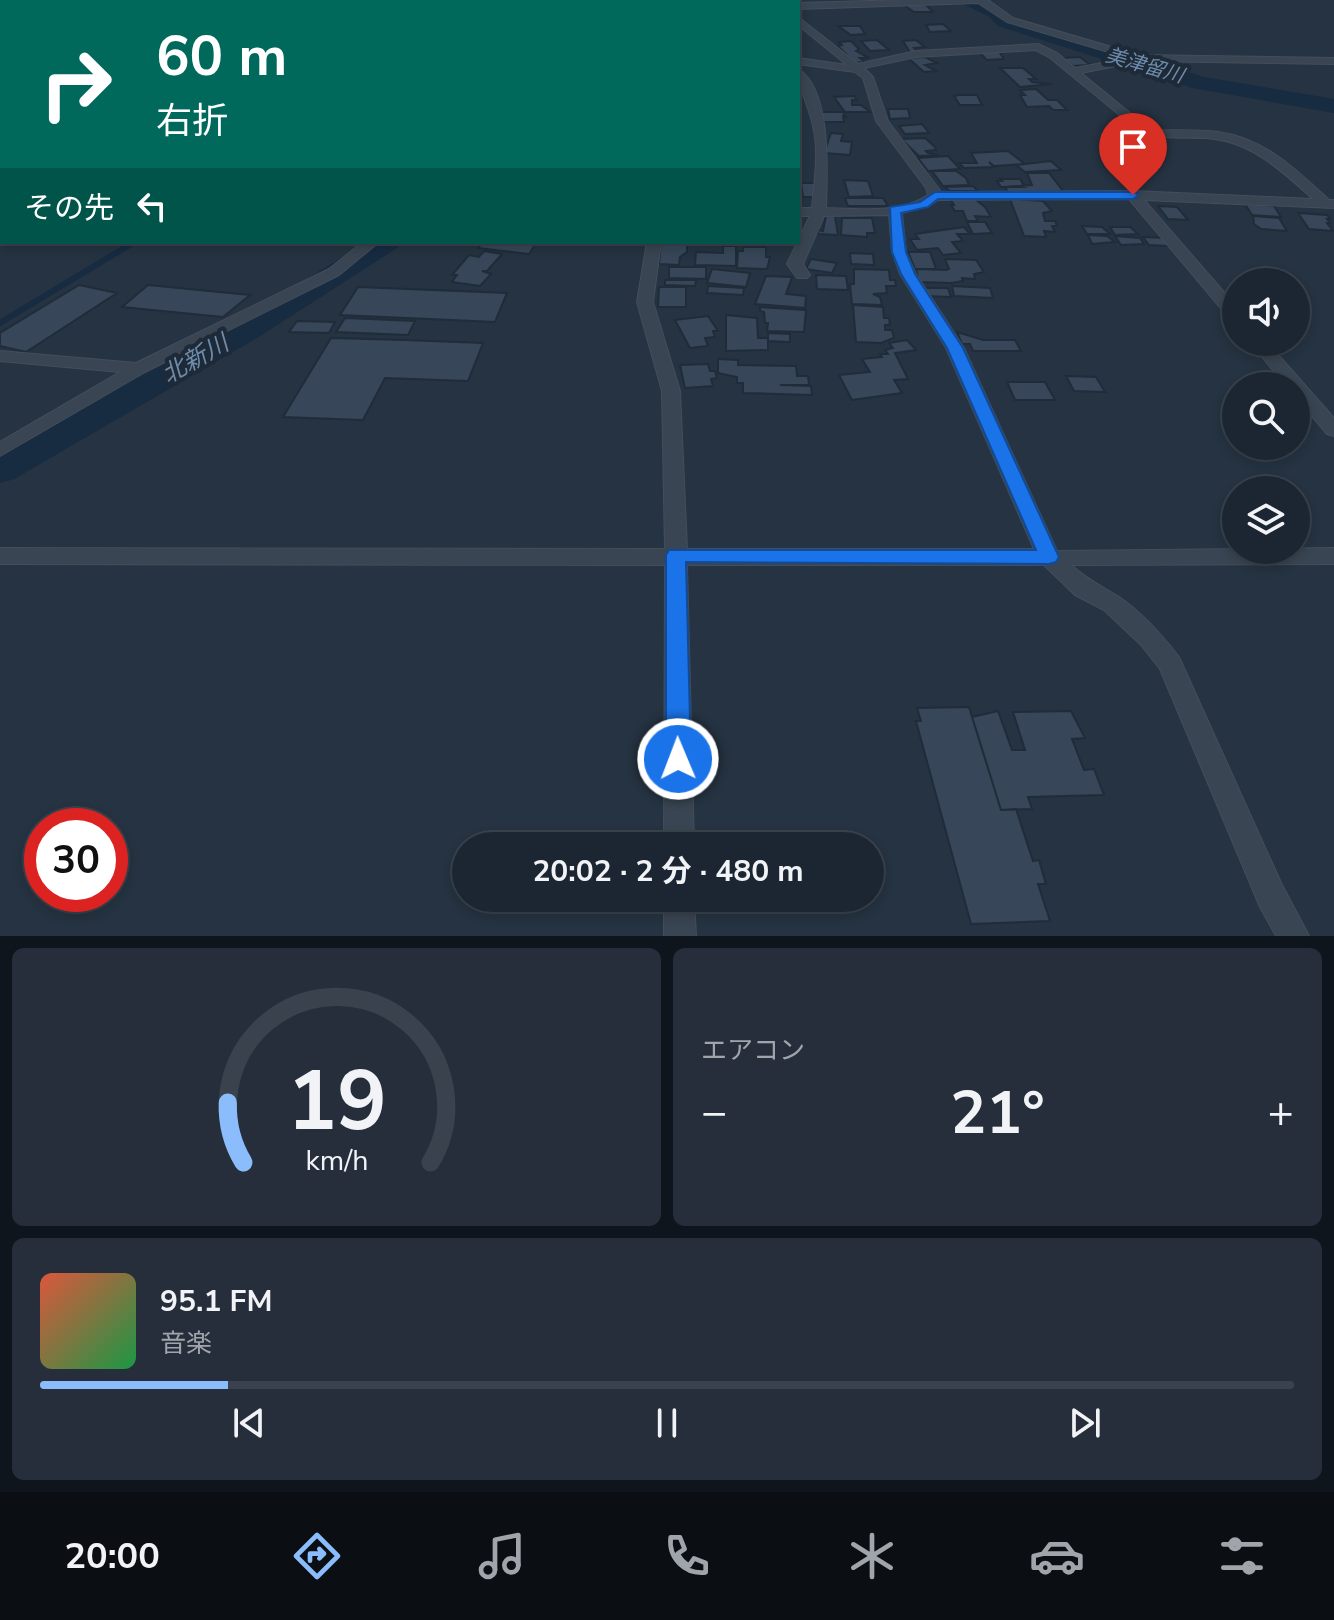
<!DOCTYPE html>
<html lang="ja">
<meta charset="utf-8">
<style>
body{margin:0;font-family:"Nunito Sans","Noto Sans JP",sans-serif;background:#252e3a;color:#f1f3f6;height:100vh;display:flex;flex-direction:column;font-size:30px;white-space:nowrap}
*{box-sizing:border-box;margin:0}
p{font-size:26px;color:#a0a5ac}
.icon{flex:none;width:44px;height:44px;fill:none;stroke:currentColor;stroke-width:2;stroke-linecap:round;stroke-linejoin:round}
.map{position:relative;height:936px;overflow:hidden}
.drawer{display:flex;flex-direction:column;gap:12px;padding:12px;background:#0f151c;flex:1}
.drawer>*{flex:none}
.top-card{position:absolute;left:0px;top:0px;width:800px;height:244px;box-shadow:0 4px 12px #0003,0 0 0 2px #3a434d;background:#00695c;color:#fff;overflow:hidden}
.fabs{position:absolute;left:1222px;top:268px;display:grid;gap:16px}
.fabs a{display:grid;place-items:center;width:88px;height:88px;border-radius:50%;background:#1c2632;box-shadow:0 4px 12px #0003,0 0 0 2px #3a434d;font-size:40px}
.speed{position:absolute;left:24px;top:808px;display:flex;gap:16px;font-size:40px;font-weight:700;text-align:center}
.speed>*{display:grid;place-content:center;width:104px;height:104px;border-radius:50%;background:#1c2632;box-shadow:0 4px 12px #0003,0 0 0 2px #3a434d;line-height:1}
.speed .limit{border:12px solid #d22;background:#fff;color:#111}
.pin{position:absolute;display:grid;place-items:center;width:68px;height:68px;color:#fff;margin:-82px -34px;border-radius:50% 50% 50% 0;rotate:-45deg;box-shadow:0 0 8px #0007}
.pin .icon{rotate:45deg}
.me{position:absolute;width:88px;margin:-44px;rotate:359deg;stroke-linejoin:round;filter:drop-shadow(0 0 6px #0008)}
.turn{display:flex;align-items:center;gap:28px;height:168px;padding:0 24px;font-size:36px}
.turn .icon{width:104px;height:104px;stroke-width:2.5}
.turn b{display:block;font-size:56px;line-height:68px}
.then{display:flex;align-items:center;height:76px;padding:0 24px;background:#0003;gap:16px;font-size:30px}
.big{font-size:60px;font-weight:700;line-height:1.1}
.drawer .widget{flex:1;display:flex;flex-direction:column;justify-content:center;gap:12px;min-width:0;padding:0 28px;border-radius:12px;background:#252e3a}
.drawer .dial{align-items:center;gap:0}
.dial svg{height:208px;overflow:visible;fill:none;stroke:#3a434d;stroke-width:7;stroke-linecap:round;text-anchor:middle}
.dial text{fill:#f1f3f6;stroke:none}
.song{display:flex;align-items:center;gap:24px}
.cover{width:96px;height:96px;border-radius:12px;background:linear-gradient(135deg,hsl(10 70% 55%),hsl(140 70% 35%))}
.played{height:8px;border-radius:4px;background:linear-gradient(90deg,#8bbdfc 15%,#3a434d 15%)}
.keys{display:flex;justify-content:space-around;direction:ltr}
.heat{display:flex;justify-content:space-between;align-items:center;font-size:44px;direction:ltr}
.drawer .tiles{flex:1;display:grid;gap:12px;grid-template-columns:1fr 1fr}
.widget:last-child{grid-column:span 2}
.trip{position:absolute;left:452px;top:832px;width:432px;height:80px;border-radius:40px;background:#1c2632;box-shadow:0 4px 12px #0003,0 0 0 2px #3a434d;font-weight:700;line-height:80px;text-align:center}
.menu{display:flex;height:128px;justify-content:space-around;align-items:center;background:#0b0f14;color:#a0a5ac}
.menu .icon{width:56px;height:56px}
.menu .on{color:#8bbdfc}
.menu b{font-size:36px;color:#f1f3f6}
.map>svg:first-child{display:block}
.lines{fill:none;stroke-linecap:round;stroke-linejoin:round}
.stream-far1{stroke:#172b41;stroke-width:3}
.stream{stroke:#172b41;stroke-width:6}
.river{fill:#172b41;fill-rule:evenodd}
.building{fill:#374759;stroke:#202c39;stroke-width:2}
.minor-casing{stroke:#434e5b;stroke-width:2}
.minor{fill:#394552;fill-rule:evenodd}
.route{fill:#1a73e8;stroke:#114b97;stroke-width:2}
.labels{text-anchor:middle;stroke-width:8;stroke-linejoin:round;paint-order:stroke}
.far-water-label{font-size:20px;font-style:italic;fill:#6e8cac;stroke:#1e2a37}
.water-label{font-size:24px;font-style:italic;fill:#6e8cac;stroke:#1e2a37}
</style>
<div class="map">
<svg width="1334" height="936" viewBox="0 0 1334 936">
<rect width="100%" height="100%" fill="#253342"/>
<g class="lines">
<path class="stream-far1" d="M537,2l3,-2"/>
<path class="stream" d="M0,323l134,-81"/>
<path class="river" d="M691,0h18l-20,2z
M955,0c22,0 40,2 55,18l194,59 130,22v14l-141,-25 -195,-62 -8,-9z
M367,242h34l-4,6 -140,90 -243,141 -14,4v-30l233,-129z"/>
</g>
<path class="building" d="M904,5h22l7,7h-19z
M943,24l8,7 -21,1 -4,-7z
M838,26h22l5,8 -14,1z
M877,40l12,10 -19,1 -9,-10z
M916,40l9,7 -11,1 5,5 -8,1 -8,-13z
M851,41l8,8 -3,2 13,7h-9l5,4 -10,1 -17,-17 4,-1 -3,-3z
M998,50l6,9 -17,1 -7,-7z
M925,57l12,6 -12,2 11,6 -12,1 -16,-14z
M1080,57l10,8 -17,1 -11,-8z
M1000,68h23l13,11h-7l3,3 20,2 -32,3z
M1036,89l12,11h9l10,10h-14l-4,-4 -22,1 -7,-12h5l-5,-5z
M959,95h18l5,10h-22l-6,-9z
M854,96l3,4h-5v5h9l9,7h-25l-11,-15z
M888,109h20l2,9 -20,1z
M821,112h22l3,5 -3,-1 1,6h-21z
M922,124l7,9 -24,1 -6,-8z
M831,133l12,1 -2,7 11,1 -2,13 -26,-2z
M925,138l10,9 1,3 -10,1 2,2 11,2 -20,1 -18,-17z
M1008,151l17,13 -31,2 -5,-4 5,5 -30,1 -5,-5h18l-6,-10z
M948,156l12,13 -32,2 -10,-13z
M1051,161l10,9 -36,2 -9,-7z
M932,171h24l10,7 3,7 -26,1z
M1027,173h22l14,18 -55,1 -3,-5 27,-2z
M1000,179h20l5,8h-24l-4,-6h5z
M844,180l24,1 5,15 -24,1z
M801,183h15l2,14h-15z
M973,186l5,5h-28l-6,-4z
M845,198h38l5,8h-40z
M975,199l10,8 6,10 -16,-1 3,5h-11l-4,-10h-8l-4,-6h3l-3,-5z
M1010,199l33,2 9,10 -9,2 2,8h10l2,5h-5l3,6 -11,-1 2,6 -22,-1z
M1245,204l29,2 7,11 -29,-2z
M1158,206l19,1 11,13 -20,-1z
M1298,213l29,2 3,4h-3l3,4h-3l6,8 -24,-2z
M826,216h9l3,19 -20,-1v-4l5,1z
M1253,216l26,2 8,13 -26,-2 -7,-5z
M842,218h30l3,15h-8v4l-26,-2z
M967,222h18l7,11 -19,1z
M1082,226l20,1 8,7h-23z
M964,227l6,7h-13l6,7 -11,1 9,11 -18,2 -5,-7 -21,2 -7,-11h9l-4,-5z
M1110,227h20l8,7 -23,1z
M1088,235l19,1 8,6 -23,2z
M1115,236l25,2 4,6 -23,1z
M1143,237l25,1 1,8 -20,-1z
M483,242h36l-1,2 17,1 -6,9 -51,-6z
M661,242l26,1v9l-7,5 -1,8 -20,-1z
M723,246h13v20l-41,-1 1,-13 27,1z
M743,247h23v10h4l-3,12 -30,-1 1,-17h5z
M484,251l18,3 -15,17h-5l9,3 -11,12 -28,-4 5,-7h-5l17,-20 10,2z
M908,252h22l6,17h-21z
M850,253l23,1 1,11 -23,-1z
M811,259l26,4 -5,10 -26,-4z
M945,259l31,1 8,12 -10,2 1,5 -13,-1 1,3 -12,2 -32,-1 -3,-13 30,1 3,-1z
M669,267h37v12l-37,-1z
M712,269l38,4 -4,14 -39,-4z
M854,269l35,1 1,10h5l1,6h-10l1,7 -14,1 7,3 2,8 -30,-1 -2,-20h4z
M816,275l30,1 2,14 -31,-1z
M766,276l26,1 -6,17 20,2 -1,12 -50,-4z
M665,280h31l-1,6 -30,-1z
M79,285l38,8 -91,59 -26,-6v-13z
M148,285l102,10 -27,22 -101,-10z
M708,286l36,2 -1,7 -36,-2z
M952,286l38,2 3,10 -39,-2z
M358,287l149,6 -12,29 -155,-7z
M659,287h27v20h-28z
M922,288h26l3,9 -27,-1z
M853,305l30,2 1,11h5l1,7h-5v5h7l2,8 -13,5 -25,-1z
M760,307l46,3 -2,22 -37,-1 1,-8h-3l-1,-11 -4,-1z
M726,315l31,3 1,20h10v12l-42,1z
M708,316l10,15h-5l2,6 -10,1 3,8 -18,2 -15,-28z
M345,318l70,3 -7,14 -72,-3z
M297,321l38,1 -6,11 -40,-1z
M957,332l26,8h32l6,11h-48l-3,-7h-8z
M768,333l22,1v8l-22,-1z
M331,338l73,2 79,3 -15,38 -83,-3 -22,42 -80,-3z
M907,340l9,10 -21,3 13,26 -14,1 8,13 -50,7 -13,-25 31,-3 -8,-13 20,-2 -2,-3h8l-3,-4 8,-2 -4,-5z
M718,359l20,1v5l58,1 1,10h11l1,9h-29l31,1 1,9 -69,-2v-10h-6v-6l-19,-4z
M708,364l2,7h5l2,7 -6,1 2,7 -28,2 -5,-23z
M1066,376l30,1 9,15 -31,-1z
M1007,382h38l10,18h-40z
M969,707l32,103 15,-1 17,52 6,-1 7,24h-8l12,37 -79,3 -55,-203h5l-4,-13z
M998,711l14,39h13l-12,-38 58,-1 14,27 -13,1 12,31 10,-1 10,26 -76,2 4,12 -31,1 -29,-93z"/>
<g class="lines">
<g class="minor-casing">
<path id="minor" d="M702,0h26l2,2h-28z
M903,0h85l25,18 126,37 195,3v6l-193,-3 -60,12 65,53 9,4c21,1 42,-1 63,2 46,6 79,38 111,68h5v8l-190,-8 92,106v15l-6,-2 -101,-120 -191,1 -9,6 -27,7 4,39 10,22 48,74 93,203 277,-3v16l-263,1c17,15 30,21 48,32 24,16 43,38 60,60l103,228 27,51h-33l-16,-29 -100,-238 -19,-24 -37,-35 -29,-15 -31,-30h-357l7,281h-30l1,-281 -665,-1v-16l665,1 -3,-158 -25,-89 10,-60h14l-8,60 27,89 7,158h347l-88,-201 -46,-74 -8,-22 -3,-37 -65,1 -21,48 7,11 -3,3h-10l-10,-14 23,-48h-12v-8h14c2,-25 7,-53 2,-77 -3,-21 -16,-42 -16,-62 34,20 29,104 28,139 32,1 74,6 102,-13l-2,-7 -50,-67 -13,-43 -8,-6 -57,-8v-6l49,7 -49,-40v-8l60,47 58,-13 122,-7 19,9 18,15 54,-10 -122,-36 -29,-19 -180,6v-6zM1036,50l13,7 89,73c21,10 45,7 68,8 45,3 75,32 107,61l-180,-8 -192,1 -53,-71 -15,-44 -9,-9 52,-11z
M0,14h2v6h-2z
M0,154h2v8h-2z
M363,242h16l-40,33 -194,97 -145,84v-14l120,-70 -120,-11v-10l136,12 193,-94z
M1250,342h17l67,76v18l-7,-2 -31,-37v-11h-10z
M664,898h30l2,38h-32z"/>
</g>
<use href="#minor" class="minor"/>
</g>
<path class="route" d="M935,192h198l6,3 -6,4h-195l-10,8 -27,6 5,39 9,22 48,74 96,209 -3,5 -7,2 -363,-2 5,197 -4,7 -9,3 -9,-3 -3,-7v-204l3,-5h367l-89,-202 -46,-74 -9,-22 -2,-45 30,-5z"/>
<g class="labels">
<g class="far-water-label">
<text transform="translate(1145 65) rotate(16)" y="7">美津留川</text>
</g>
<g class="water-label">
<text transform="translate(195 359) rotate(-30)" y="8">北新川</text>
</g>
</g>
</svg>
<div class="fabs">
<a><svg class="icon" aria-label="sound" viewBox="0 0 24 24"><path d="M4 9h4l5-4v14l-5-4H4zM17 9q2 3 0 6"/></svg></a>
<a><svg class="icon" aria-label="search" viewBox="0 0 24 24"><circle cx="10" cy="10" r="6"/><path d="M15 15l6 6"/></svg></a>
<a><svg class="icon" aria-label="layers" viewBox="0 0 24 24"><path d="M12 4l9 5-9 5-9-5zM3 14l9 5 9-5"/></svg></a>
</div>
<div class="speed"><div class="limit">30</div></div>
<div class="pin" style="left:1133px;top:195px;background:#d93025"><svg class="icon" aria-label="arrive" viewBox="0 0 24 24"><path d="M6 21V4h12l-3 4 3 4H6"/></svg></div>
<svg class="me" style="left:678px;top:759px" viewBox="-20 -20 40 40"><circle r="17" fill="#1a73e8" stroke="#fff" stroke-width="3"/><path d="M0-11L8 9 0 5-8 9z" fill="#fff"/></svg>
<div class="trip">20:02 · 2 分 · 480 m</div>
<div class="top-card">
<div class="turn"><svg class="icon" aria-label="right" viewBox="0 0 24 24"><path d="M7 20v-9h11M14 6l5 5-5 5"/></svg><div><b>60 m</b>右折</div></div>
<div class="then">その先<svg class="icon" aria-label="left" viewBox="0 0 24 24"><path d="M17 20v-9H6M10 6l-5 5 5 5"/></svg></div>
</div>
</div>
<section class="drawer">
<div class="tiles">
<div class="widget dial"><svg viewBox="0 0 100 80">
<path d="M14 69A42 42 0 1 1 86 69"/>
<path d="M14 69A42 42 0 0 1 8 46" stroke="#8bbdfc"/>
<text x="50" y="56" font-size="32" font-weight="700">19</text>
<text x="50" y="72" font-size="11">km/h</text>
</svg></div>
<div class="widget"><p>エアコン</p>
<div class="heat"><a>−</a><b class="big">21°</b><a>+</a></div>
</div>
<div class="widget">
<div class="song"><i class="cover"></i><div><b>95.1 FM</b><p>音楽</p></div></div>
<div class="played"></div>
<div class="keys"><svg class="icon" aria-label="previous" viewBox="0 0 24 24"><path d="M18 5L8 12l10 7zM5 5v14"/></svg><svg class="icon" aria-label="pause" viewBox="0 0 24 24"><path d="M8 5v14M16 5v14"/></svg><svg class="icon" aria-label="next" viewBox="0 0 24 24"><path d="M6 5l10 7-10 7zM19 5v14"/></svg></div>
</div>
</div>
</section>
<nav class="menu">
<b>20:00</b>
<svg class="icon on" aria-label="directions" viewBox="0 0 24 24"><path d="M12 3l9 9-9 9-9-9zM9 14v-3h6M13 9l2 2-2 2"/></svg>
<svg class="icon" aria-label="music" viewBox="0 0 24 24"><path d="M9 18V5l10-2v13"/><circle cx="6" cy="18" r="3"/><circle cx="16" cy="16" r="3"/></svg>
<svg class="icon" aria-label="phone" viewBox="0 0 24 24"><path d="M5 4h4l2 5-3 2q2 4 5 5l2-3 5 2v4C11 20 4 13 5 4z"/></svg>
<svg class="icon" aria-label="climate" viewBox="0 0 24 24"><path d="M12 3v18M4 7l16 10M4 17L20 7"/></svg>
<svg class="icon" aria-label="car" viewBox="0 0 24 24"><path d="M5 17H2v-5l4-1 3-4h7l3 4 3 1v5h-3M9 17h6M6 11h13"/><circle cx="7" cy="17" r="2"/><circle cx="17" cy="17" r="2"/></svg>
<svg class="icon" aria-label="filters" viewBox="0 0 24 24"><path d="M4 7h16M4 17h16"/><circle cx="9" cy="7" r="2"/><circle cx="15" cy="17" r="2"/></svg>
</nav>
